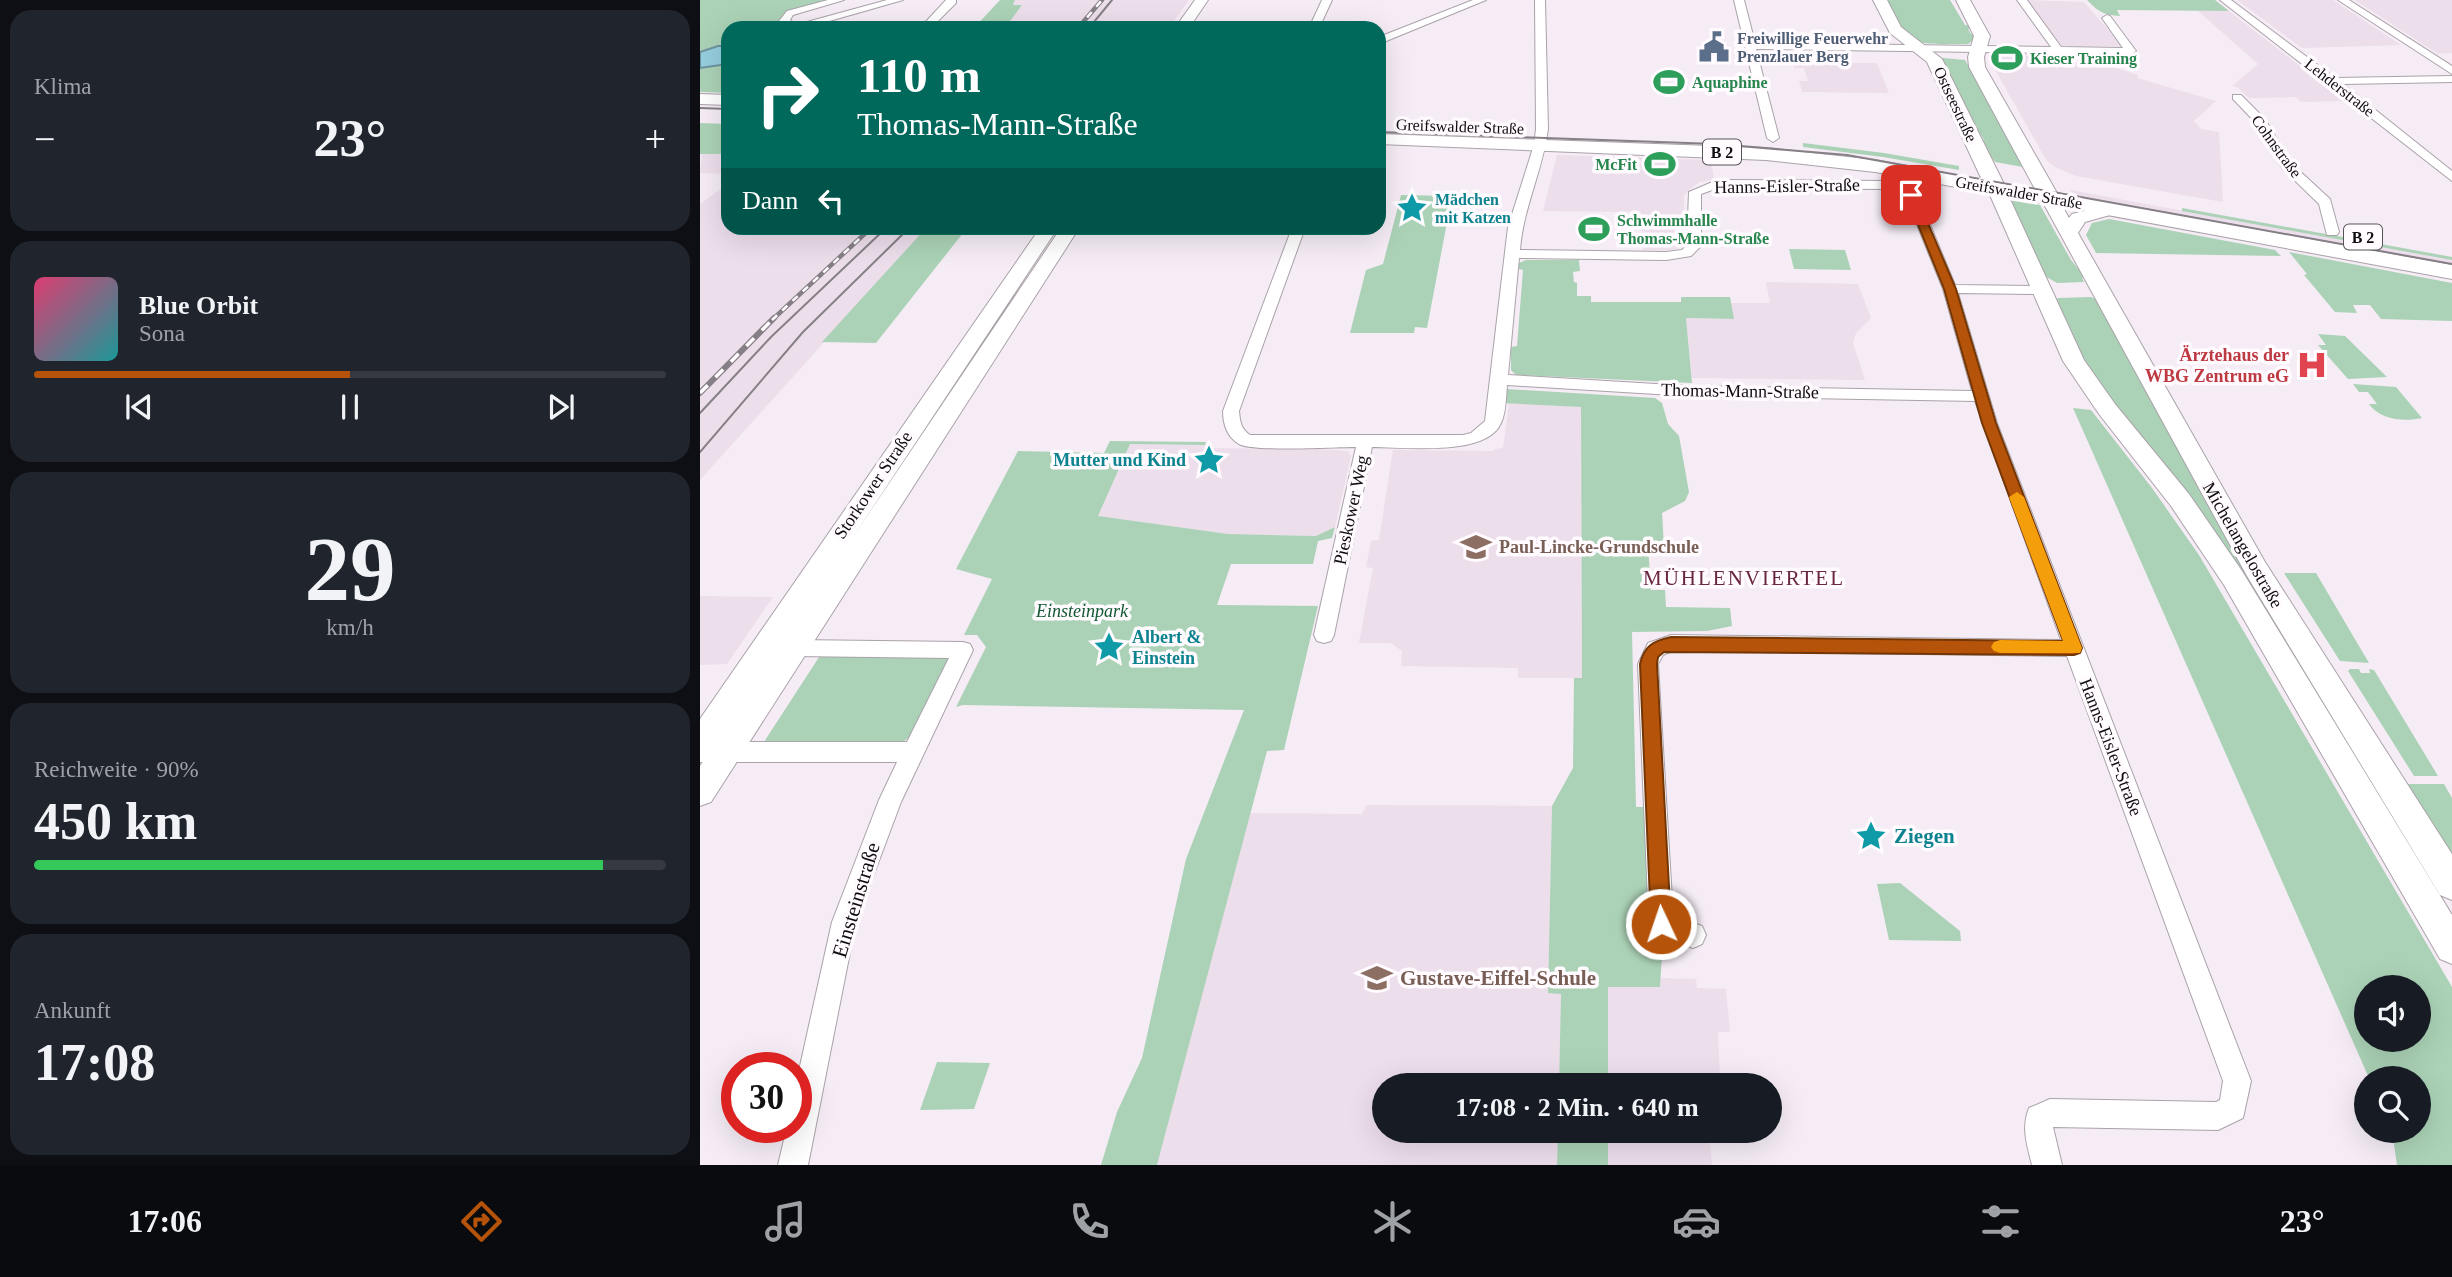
<!DOCTYPE html>
<html lang="de">
<meta charset="utf-8">
<style>
body{margin:0;font-family:"Times New Roman",serif;background:#20242c;color:#f1f3f6;height:100vh;display:flex;flex-direction:column;font-size:26px;white-space:nowrap}
*{box-sizing:border-box;margin:0}
p{font-size:23px;color:#9ea1a6}
.icon{flex:none;width:38px;height:38px;fill:none;stroke:currentColor;stroke-width:2;stroke-linecap:round;stroke-linejoin:round}
.map{position:relative;flex:1;overflow:hidden}
.panel{display:flex;flex-direction:column;gap:10px;padding:10px;background:#0d0f14;width:700px}
.panel>*{flex:none}
.guide{position:absolute;left:21px;top:21px;width:665px;height:214px;border-radius:21px;box-shadow:0 7px 28px #0002;background:#00695c;color:#fff;overflow:hidden}
.fabs{position:absolute;left:1654px;top:975px;display:grid;gap:14px}
.fabs a{display:grid;place-items:center;width:77px;height:77px;border-radius:50%;background:#171b24;box-shadow:0 7px 28px #0002;font-size:35px}
.speed{position:absolute;left:21px;top:1052px;display:flex;gap:14px;font-size:35px;font-weight:700;text-align:center}
.speed>*{display:grid;place-content:center;width:91px;height:91px;border-radius:50%;background:#171b24;box-shadow:0 7px 28px #0002;line-height:1}
.speed .limit{border:10px solid #d22;background:#fff;color:#111}
.pin{position:absolute;display:grid;place-items:center;width:60px;height:60px;color:#fff;margin:-30px;border-radius:14px;box-shadow:0 4px 10px #0006}
.me{position:absolute;width:77px;margin:-38px;rotate:357deg;stroke-linejoin:round;filter:drop-shadow(0 0 5px #0008)}
.turn{display:flex;align-items:center;gap:24px;height:147px;padding:0 21px;font-size:32px}
.turn .icon{width:91px;height:91px;stroke-width:2.5}
.turn b{display:block;font-size:49px;line-height:60px}
.then{display:flex;align-items:center;height:66px;padding:0 21px;background:#0003;gap:14px;font-size:26px}
.big{font-size:52px;font-weight:700;line-height:1.1}
.panel .tile{flex:1;display:flex;flex-direction:column;justify-content:center;gap:10px;min-width:0;padding:0 24px;border-radius:21px;background:#20242c}
.panel .dial{align-items:center;gap:0}
.dial b{font-size:91px;line-height:1}
.song{display:flex;align-items:center;gap:21px}
.cover{width:84px;height:84px;border-radius:10px;background:linear-gradient(135deg,hsl(340 70% 55%),hsl(180 70% 35%))}
.played{height:7px;border-radius:4px;background:linear-gradient(90deg,#b45309 50%,#363941 50%)}
.keys{display:flex;justify-content:space-around;direction:ltr}
.heat{display:flex;justify-content:space-between;align-items:center;font-size:38px;direction:ltr}
.charge{height:10px;border-radius:5px;background:linear-gradient(90deg,#34c759 90%,#363941 0)}
.trip{position:absolute;left:672px;top:1073px;width:410px;height:70px;border-radius:35px;background:#171b24;box-shadow:0 7px 28px #0002;font-weight:700;line-height:70px;text-align:center}
.tab-bar{display:flex;height:112px;justify-content:space-around;align-items:center;background:#090b0e;color:#9ea1a6}
.tab-bar .icon{width:49px;height:49px}
.tab-bar .current{color:#b45309}
.tab-bar b{font-size:32px;color:#f1f3f6}
main{display:flex;flex:1;min-height:0}
.map>svg:first-child{display:block}
.built{fill:#eddeec}
.green{fill:#abd2b6;fill-rule:evenodd}
.water{fill:#95cede;stroke:#6d94a0;stroke-width:2}
.lines{fill:none;stroke-linecap:round;stroke-linejoin:round}
.street-casing{stroke:#aaa2a9;stroke-width:2}
.secondary-casing{stroke:#aaa2a9;stroke-width:2}
.primary-casing{stroke:#aaa2a9;stroke-width:2}
.street{fill:#fff;fill-rule:evenodd}
.secondary{fill:#fff;fill-rule:evenodd}
.primary{fill:#fff;fill-rule:evenodd}
.tram{stroke:#868086;stroke-width:2}
.rail-far1-casing{stroke:#868086;stroke-width:4.5}
.rail-casing{stroke:#868086;stroke-width:6}
.rail-far1{stroke:#fffbff;stroke-width:2.5;stroke-dasharray:7;stroke-linecap:butt}
.rail{stroke:#fffbff;stroke-width:3.5;stroke-dasharray:11;stroke-linecap:butt}
.route{fill:#b45309;stroke:#753606;stroke-width:2}
.slow{fill:#f59e0b}
.labels{text-anchor:middle;stroke-width:7;stroke-linejoin:round;paint-order:stroke}
.far-service-label{font-size:16px;font-weight:bold;fill:#4e5e75;stroke:#fffbff;text-anchor:start}
.far-leisure-label{font-size:16px;font-weight:bold;fill:#27864d;stroke:#fffbff;text-anchor:start}
.far-street-label{font-size:16px;fill:#0f0c0f;stroke:#fffbff}
.shield{fill:#fffbff;stroke:#575457;stroke-width:2}
.shield-label{font-size:16px;font-weight:bold;fill:#0f0c0f}
.far-culture-label{font-size:16px;font-weight:bold;fill:#0d838f;stroke:#fffbff;text-anchor:start}
.street-label{font-size:18px;fill:#0f0c0f;stroke:#fffbff}
.health-label{font-size:18px;font-weight:bold;fill:#be3a42;stroke:#fffbff;text-anchor:end}
.culture-label{font-size:18px;font-weight:bold;fill:#0d838f;stroke:#fffbff;text-anchor:end}
.education-label{font-size:18px;font-weight:bold;fill:#785e54;stroke:#fffbff;text-anchor:start}
.park-label{font-size:18px;font-style:italic;fill:#125832;stroke:#fffbff}
.quarter-label{font-size:21px;letter-spacing:2px;fill:#69263e;stroke:#fffbff}
.near-culture-label{font-size:21px;font-weight:bold;fill:#0d838f;stroke:#fffbff;text-anchor:start}
.near-street-label{font-size:21px;fill:#0f0c0f;stroke:#fffbff}
.near-education-label{font-size:21px;font-weight:bold;fill:#785e54;stroke:#fffbff;text-anchor:start}
</style>
<main>
<section class="panel">
<div class="tile"><p>Klima</p>
<div class="heat"><a>−</a><b class="big">23°</b><a>+</a></div>
</div>
<div class="tile">
<div class="song"><i class="cover"></i><div><b>Blue Orbit</b><p>Sona</p></div></div>
<div class="played"></div>
<div class="keys"><svg class="icon" aria-label="previous" viewBox="0 0 24 24"><path d="M18 5L8 12l10 7zM5 5v14"/></svg><svg class="icon" aria-label="pause" viewBox="0 0 24 24"><path d="M8 5v14M16 5v14"/></svg><svg class="icon" aria-label="next" viewBox="0 0 24 24"><path d="M6 5l10 7-10 7zM19 5v14"/></svg></div>
</div>
<div class="tile dial"><b>29</b><p>km/h</p></div>
<div class="tile"><p>Reichweite · 90%</p><b class="big">450 km</b><div class="charge"></div></div>
<div class="tile"><p>Ankunft</p><b class="big">17:08</b></div>
</section>
<div class="map">
<svg width="1752" height="1165" viewBox="0 0 1752 1165">
<rect width="100%" height="100%" fill="#f5ecf5"/>
<path class="built" d="M315,0h174l-18,25h-30l-3,3h-133l16,-22 -8,-1z
M1328,0l56,2 38,44h-62z
M1537,0h96l68,45 -99,3z
M1655,0h97v53l-14,1z
M1498,11h31l116,90 -44,1 -5,-5 -47,1 -12,-11 -5,-1 26,-22z
M1118,52l26,1 4,10h29l12,30 -87,-1 -3,-11h9l-4,-13h-10l-1,-6 28,1z
M1298,54l135,2 -17,12 22,7 -1,3 79,23 -22,20 7,8 18,3 4,70 -147,-26 -21,-9 -8,-6 -58,-102z
M2,153l26,1v20l-28,-1z
M857,155l154,5 3,19 -15,3 -15,13v51l-12,4h-29l-2,-38 -98,-1z
M28,184v44h199l-227,252v-276z
M1370,190l382,70v5l-379,-70z
M1066,282l92,2 13,34 -15,15 -3,10 12,37 -173,-2 -6,-60 47,1 -2,-16h39z
M809,403l72,4 1,271h-64v-10l-117,-2 1,-15 -11,-8h-32l14,-75 -7,-1 5,-26 8,-1 14,-90 101,1v-2l9,-1z
M430,444l75,1v3l77,1 4,-2 62,4 3,5 -16,71 -19,9 -88,-2 -131,-18z
M0,596l73,1 -46,67 -27,1z
M667,805l185,1 -4,187h13l-2,92h-175v45l174,1 -1,34h-400l92,-352 113,1z
M959,978l37,1 1,9 29,1 4,43h-12l2,48h-14v5h-98v-98l52,-1z
M908,1131h101l3,34h-104z"/>
<path class="green" d="M0,0h135l-48,13 -7,6 11,9h-63v65l-28,-1z
M300,0h15l-2,5h9l-17,23h-31z
M1184,0h66l15,25 8,1 1,2 -6,1 3,5 6,1 -1,3 -8,6c-54,0 -57,5 -84,-44z
M1387,0h128l14,11 -112,-1 3,6c-17,-1 -22,-5 -33,-16z
M1243,58l22,2 58,107 -28,-5 -14,-21 3,-1 -3,-5 -4,-1 -37,-75z
M0,123l28,1v30h-28z
M1103,143l81,10 75,13v4l-76,-13 -80,-10z
M701,195l51,1 -25,132 -12,-1 -1,6h-64l16,-63 17,-6z
M1307,199l33,6 31,55 14,17 -3,1 2,4 -27,1 -12,-7z
M1482,208l270,49v3l-270,-49z
M1409,219l166,31 6,6 -185,-3 -10,-18 6,-12z
M226,228h41l-91,115 -54,-1z
M1089,249l56,1 6,20 -57,-1z
M1589,252l163,31v38l-71,-2 -11,-14h-17l4,8 -22,-1 -31,-37 3,-1z
M826,260h53l1,11 -7,1 1,10 3,1v13h14v6h90v-5h49l4,22 -48,-1 6,65 -176,-8 -5,-5v-23l6,-1 6,-76 -4,-1v-6z
M1391,297l5,2 209,362h-14l-196,-279 -42,-77 5,-7z
M1618,334l27,2 42,41 -39,2 -30,-34h8z
M1653,384l43,3 26,31c-18,4 -42,2 -53,-14h8l-9,-12h-9z
M807,389l148,9 7,5 6,21 11,12 10,56 -4,9 -23,12 2,33h-16l3,44h14l1,17 64,1 2,18 -25,5 -75,1 4,175h10l7,133 9,15 -2,32h-52v98h-49l2,-91 -13,-1 4,-187 21,-38 1,-90h8l-1,-271 -80,-4z
M1373,408l18,2 61,78 47,67 253,432v178h-55l-5,-34 26,-1v-52h-49zM1718,987v53h-52v-53z
M410,441l96,1 -1,3 -75,-1 -32,72 130,18 88,2 19,-9 -3,11 -14,3 -5,23h-82l-14,41 101,1 -34,144 -17,1 -110,414h-56l16,-53 25,-54 44,-199 58,-149 -281,-5 -7,2 30,-60 -9,-12h-13l28,-56 -36,-10 62,-118 86,2z
M1584,573h32l53,90 -29,-2z
M121,654l125,2 4,5 -40,76 -9,6 -139,2z
M1650,669h9l2,4h9l-1,-4 5,1 64,106h-24l-66,-105z
M1706,784h38l8,14v58z
M1200,883l60,48 1,10 -72,-1 -12,-56z
M237,1062l53,1 -16,46 -54,1z
M858,1131h50v34h-51z"/>
<path class="water" d="M18,46h10v18l-28,4v-16z"/>
<g class="lines">
<g class="street-casing">
<path id="street" d="M128,0h16l-51,15 -3,5 6,5 91,-25h16l-98,28h-17l-9,-7 8,-10z
M246,0h10v3l-25,25h-11z
M622,0h10l-13,28h-10z
M773,0h13l-107,44v-7z
M835,0h10l3,129c-5,41 -25,79 -28,121l146,2 16,-2 5,-5 2,-53 28,-12 169,1 21,6 12,11 36,87 84,1 7,4 -7,4 -81,-1 39,130 254,658 -8,37 -25,12 -165,-3 9,38h-30c-5,-20 -11,-37 -3,-57l21,-9 166,3 4,-2 3,-19 -156,-425 -395,-5 -9,4 -5,9 15,252 29,10 4,9 -4,9 -9,4 -41,-15 -3,-9 -11,-260 10,-21 23,-8 390,5 -86,-239 -286,-5 -182,-11c-1,12 -1,28 -6,38 -14,34 -98,24 -129,24l-38,188 -3,6 -7,2 -7,-2 -3,-6 42,-188c-22,0 -102,5 -117,-3 -12,-7 -16,-20 -16,-33l69,-183h13l-66,183c1,11 2,18 11,24h213l8,-2 14,-12 23,-194 26,-82 2,-16zM1018,188l167,1 14,4 8,7 36,89 29,102 -283,-5 -181,-11 11,-117 147,2 25,-4 10,-10v-52z
M1034,0h10l11,43 296,4 -34,-47h10l34,47 62,1 -21,-30 5,-3 3,1 26,35 -5,3 -375,-5 23,89 -6,4 -6,-4z
M1520,0h11l104,78 117,-2v6l-109,2 109,87v10z
M1638,0h11l103,66v8z
M1533,95h8l24,24 26,44 39,36 9,33 -2,3h-10l-8,-31 -37,-36 -26,-45 -23,-24z
M94,640l169,2 7,2 3,6 -72,152 -45,120 -48,243h-30l9,-38h9v-43l36,-162 47,-122 18,-38h-197v-20h207l42,-84 -155,-2 -7,-2 -3,-6 3,-6z"/>
</g>
<g class="secondary-casing">
<path id="secondary" d="M495,0h13l-19,28h-14z
M1295,181l9,5 80,174 31,44 74,90 53,77 210,344v49l-12,-5 -216,-374 -53,-79 -72,-92 -36,-53 -77,-175z
M1349,192l6,1 14,25 3,-4 39,-10 9,5 -3,4 -32,9 -7,11 187,329 187,292v46l-12,-5 -193,-319 -207,-379z
M340,228l17,1 -204,308 208,-309h18l-368,574 -11,4v-40l8,-12 -8,3v-38z"/>
</g>
<g class="primary-casing">
<path id="primary" d="M1173,0h14l14,27 41,32 62,125 31,5 -66,-122 -1,-10 6,-21 -18,-36h14l20,36 -6,21 1,10 72,126 395,72v14l-577,-107 -109,-12 -387,-16v-10l387,14 109,12 107,20 -55,-118 -37,-29z
M0,94l28,1v10l-28,-1z"/>
</g>
<use href="#street" class="street"/>
<use href="#secondary" class="secondary"/>
<use href="#primary" class="primary"/>
<path class="tram" d="M389,28l23,-28
M0,108l28,1
M679,132l337,12 131,11 605,109
M0,413l71,-76 115,-109
M0,452l103,-120 106,-104"/>
<g class="rail-far1-casing">
<path id="rail-far1" d="M378,28l24,-28
M72,320l99,-92"/>
</g>
<g class="rail-casing">
<path id="rail" d="M0,393l74,-75"/>
</g>
<use href="#rail-far1" class="rail-far1"/>
<use href="#rail" class="rail"/>
</g>
<path class="route" d="M1207,193l9,2 40,94 40,134 86,225 -2,5 -6,2 -410,-3 -6,5 -1,7 14,260 -3,7 -7,3 -7,-3 -3,-7 -11,-260c4,-18 13,-23 31,-27l392,4 -81,-218 -38,-134 -38,-94z"/>
<path class="slow" d="M1317,492l7,5 58,151 -2,5h-80l-6,-2 -3,-4 3,-5 6,-2 63,1 -54,-144z"/>
<defs>
<g id="civic-bare" transform="scale(2.415)"><path d="M-.6-6.5H3V-4.5H.6V-3L4-1V1h2V6H-6V1h2V-1L-.6-3ZM-1.2 2.5V6h2.4V2.5Z" fill="#5c6f8a" stroke="#fffbff" stroke-width="2.5" paint-order="stroke"/></g>
<g id="stadium-bare" transform="scale(2.415)"><path d="M0-5a6.5 5 0 1 0 0 10a6.5 5 0 1 0 0-10ZM-3.5-1.8h7v3.6h-7Z" fill="#2e9e5b" stroke="#fffbff" stroke-width="2.5" paint-order="stroke"/></g>
<g id="sight-bare" transform="scale(2.415)"><path d="M0-6L1.8-2.2L6-1.7L2.9 1.2L3.7 5.4L0 3.3L-3.7 5.4L-2.9 1.2L-6-1.7L-1.8-2.2Z" fill="#0f9aa8" stroke="#fffbff" stroke-width="2.5" paint-order="stroke"/></g>
<g id="hospital-bare" transform="scale(2.415)"><path d="M-5-5h3v3.5h4V-5h3V5h-3V1.5h-4V5h-3Z" fill="#e0444e" stroke="#fffbff" stroke-width="2.5" paint-order="stroke"/></g>
<g id="school-bare" transform="scale(2.415)"><path d="M0-5L7-2L0 1L-7-2ZM-4 1L0 2.5L4 1V4Q0 6-4 4Z" fill="#8d6e63" stroke="#fffbff" stroke-width="2.5" paint-order="stroke"/></g>
</defs>
<g fill-rule="evenodd">
<use href="#civic-bare" x="1014" y="47"/>
<use href="#stadium-bare" x="1307" y="58"/>
<use href="#stadium-bare" x="969" y="82"/>
<use href="#stadium-bare" x="960" y="164"/>
<use href="#sight-bare" x="712" y="208"/>
<use href="#stadium-bare" x="894" y="229"/>
<use href="#hospital-bare" x="1612" y="365"/>
<use href="#sight-bare" x="509" y="460"/>
<use href="#school-bare" x="776" y="547"/>
<use href="#sight-bare" x="409" y="647"/>
<use href="#sight-bare" x="1171" y="836"/>
<use href="#school-bare" x="677" y="978"/>
</g>
<g class="labels">
<g class="far-service-label">
<text x="1037" y="44">Freiwillige Feuerwehr<tspan x="1037" dy="18">Prenzlauer Berg</tspan></text>
</g>
<g class="far-leisure-label">
<text x="1330" y="64">Kieser Training</text>
<text x="992" y="88">Aquaphine</text>
<text x="937" y="170" text-anchor="end">McFit</text>
<text x="917" y="226">Schwimmhalle<tspan x="917" dy="18">Thomas-Mann-Straße</tspan></text>
</g>
<g class="far-street-label">
<text transform="translate(1640 87) rotate(38)" y="6">Lehderstraße</text>
<text transform="translate(1256 104) rotate(65)" y="6">Ostseestraße</text>
<text transform="translate(760 126) rotate(2)" y="6">Greifswalder Straße</text>
<text transform="translate(1577 146) rotate(54)" y="6">Cohnstraße</text>
<text transform="translate(1319 192) rotate(10)" y="6">Greifswalder Straße</text>
</g>
<g class="shield">
<rect x="1003" y="139.5" width="38" height="25" rx="5"/>
<rect x="1644" y="224.5" width="38" height="25" rx="5"/>
</g>
<g class="shield-label">
<text x="1022" y="158">B 2</text>
<text x="1663" y="243">B 2</text>
</g>
<g class="far-culture-label">
<text x="735" y="205">Mädchen<tspan x="735" dy="18">mit Katzen</tspan></text>
</g>
<g class="street-label">
<text transform="translate(1087 186) rotate(-1)" y="6">Hanns-Eisler-Straße</text>
<text transform="translate(1040 391) rotate(1)" y="6">Thomas-Mann-Straße</text>
<text transform="translate(173 485) rotate(-56)" y="6">Storkower Straße</text>
<text transform="translate(651 510) rotate(-78)" y="6">Pieskower Weg</text>
<text transform="translate(1543 545) rotate(60)" y="6">Michelangelostraße</text>
<text transform="translate(1411 747) rotate(69)" y="6">Hanns-Eisler-Straße</text>
</g>
<g class="health-label">
<text x="1589" y="361">Ärztehaus der<tspan x="1589" dy="21">WBG Zentrum eG</tspan></text>
</g>
<g class="culture-label">
<text x="486" y="466">Mutter und Kind</text>
<text x="432" y="643" text-anchor="start">Albert &amp;<tspan x="432" dy="21">Einstein</tspan></text>
</g>
<g class="education-label">
<text x="799" y="553">Paul-Lincke-Grundschule</text>
</g>
<g class="park-label">
<text x="382" y="617">Einsteinpark</text>
</g>
<g class="quarter-label">
<text x="1044" y="585">MÜHLENVIERTEL</text>
</g>
<g class="near-culture-label">
<text x="1194" y="843">Ziegen</text>
</g>
<g class="near-street-label">
<text transform="translate(156 900) rotate(-73)" y="7">Einsteinstraße</text>
</g>
<g class="near-education-label">
<text x="700" y="985">Gustave-Eiffel-Schule</text>
</g>
</g>
</svg>
<div class="fabs">
<a><svg class="icon" aria-label="sound" viewBox="0 0 24 24"><path d="M4 9h4l5-4v14l-5-4H4zM17 9q2 3 0 6"/></svg></a>
<a><svg class="icon" aria-label="search" viewBox="0 0 24 24"><circle cx="10" cy="10" r="6"/><path d="M15 15l6 6"/></svg></a>
</div>
<div class="speed"><div class="limit">30</div></div>
<div class="pin" style="left:1211px;top:195px;background:#d93025"><svg class="icon" aria-label="arrive" viewBox="0 0 24 24"><path d="M6 21V4h12l-3 4 3 4H6"/></svg></div>
<svg class="me" style="left:961px;top:924px" viewBox="-20 -20 40 40"><circle r="17" fill="#b45309" stroke="#fff" stroke-width="3"/><path d="M0-11L8 9 0 5-8 9z" fill="#fff"/></svg>
<div class="trip">17:08 · 2 Min. · 640 m</div>
<div class="guide">
<div class="turn"><svg class="icon" aria-label="right" viewBox="0 0 24 24"><path d="M7 20v-9h11M14 6l5 5-5 5"/></svg><div><b>110 m</b>Thomas-Mann-Straße</div></div>
<div class="then">Dann<svg class="icon" aria-label="left" viewBox="0 0 24 24"><path d="M17 20v-9H6M10 6l-5 5 5 5"/></svg></div>
</div>
</div>
</main>
<nav class="tab-bar">
<b>17:06</b>
<svg class="icon current" aria-label="directions" viewBox="0 0 24 24"><path d="M12 3l9 9-9 9-9-9zM9 14v-3h6M13 9l2 2-2 2"/></svg>
<svg class="icon" aria-label="music" viewBox="0 0 24 24"><path d="M9 18V5l10-2v13"/><circle cx="6" cy="18" r="3"/><circle cx="16" cy="16" r="3"/></svg>
<svg class="icon" aria-label="phone" viewBox="0 0 24 24"><path d="M5 4h4l2 5-3 2q2 4 5 5l2-3 5 2v4C11 20 4 13 5 4z"/></svg>
<svg class="icon" aria-label="climate" viewBox="0 0 24 24"><path d="M12 3v18M4 7l16 10M4 17L20 7"/></svg>
<svg class="icon" aria-label="car" viewBox="0 0 24 24"><path d="M5 17H2v-5l4-1 3-4h7l3 4 3 1v5h-3M9 17h6M6 11h13"/><circle cx="7" cy="17" r="2"/><circle cx="17" cy="17" r="2"/></svg>
<svg class="icon" aria-label="filters" viewBox="0 0 24 24"><path d="M4 7h16M4 17h16"/><circle cx="9" cy="7" r="2"/><circle cx="15" cy="17" r="2"/></svg>
<b>23°</b>
</nav>
